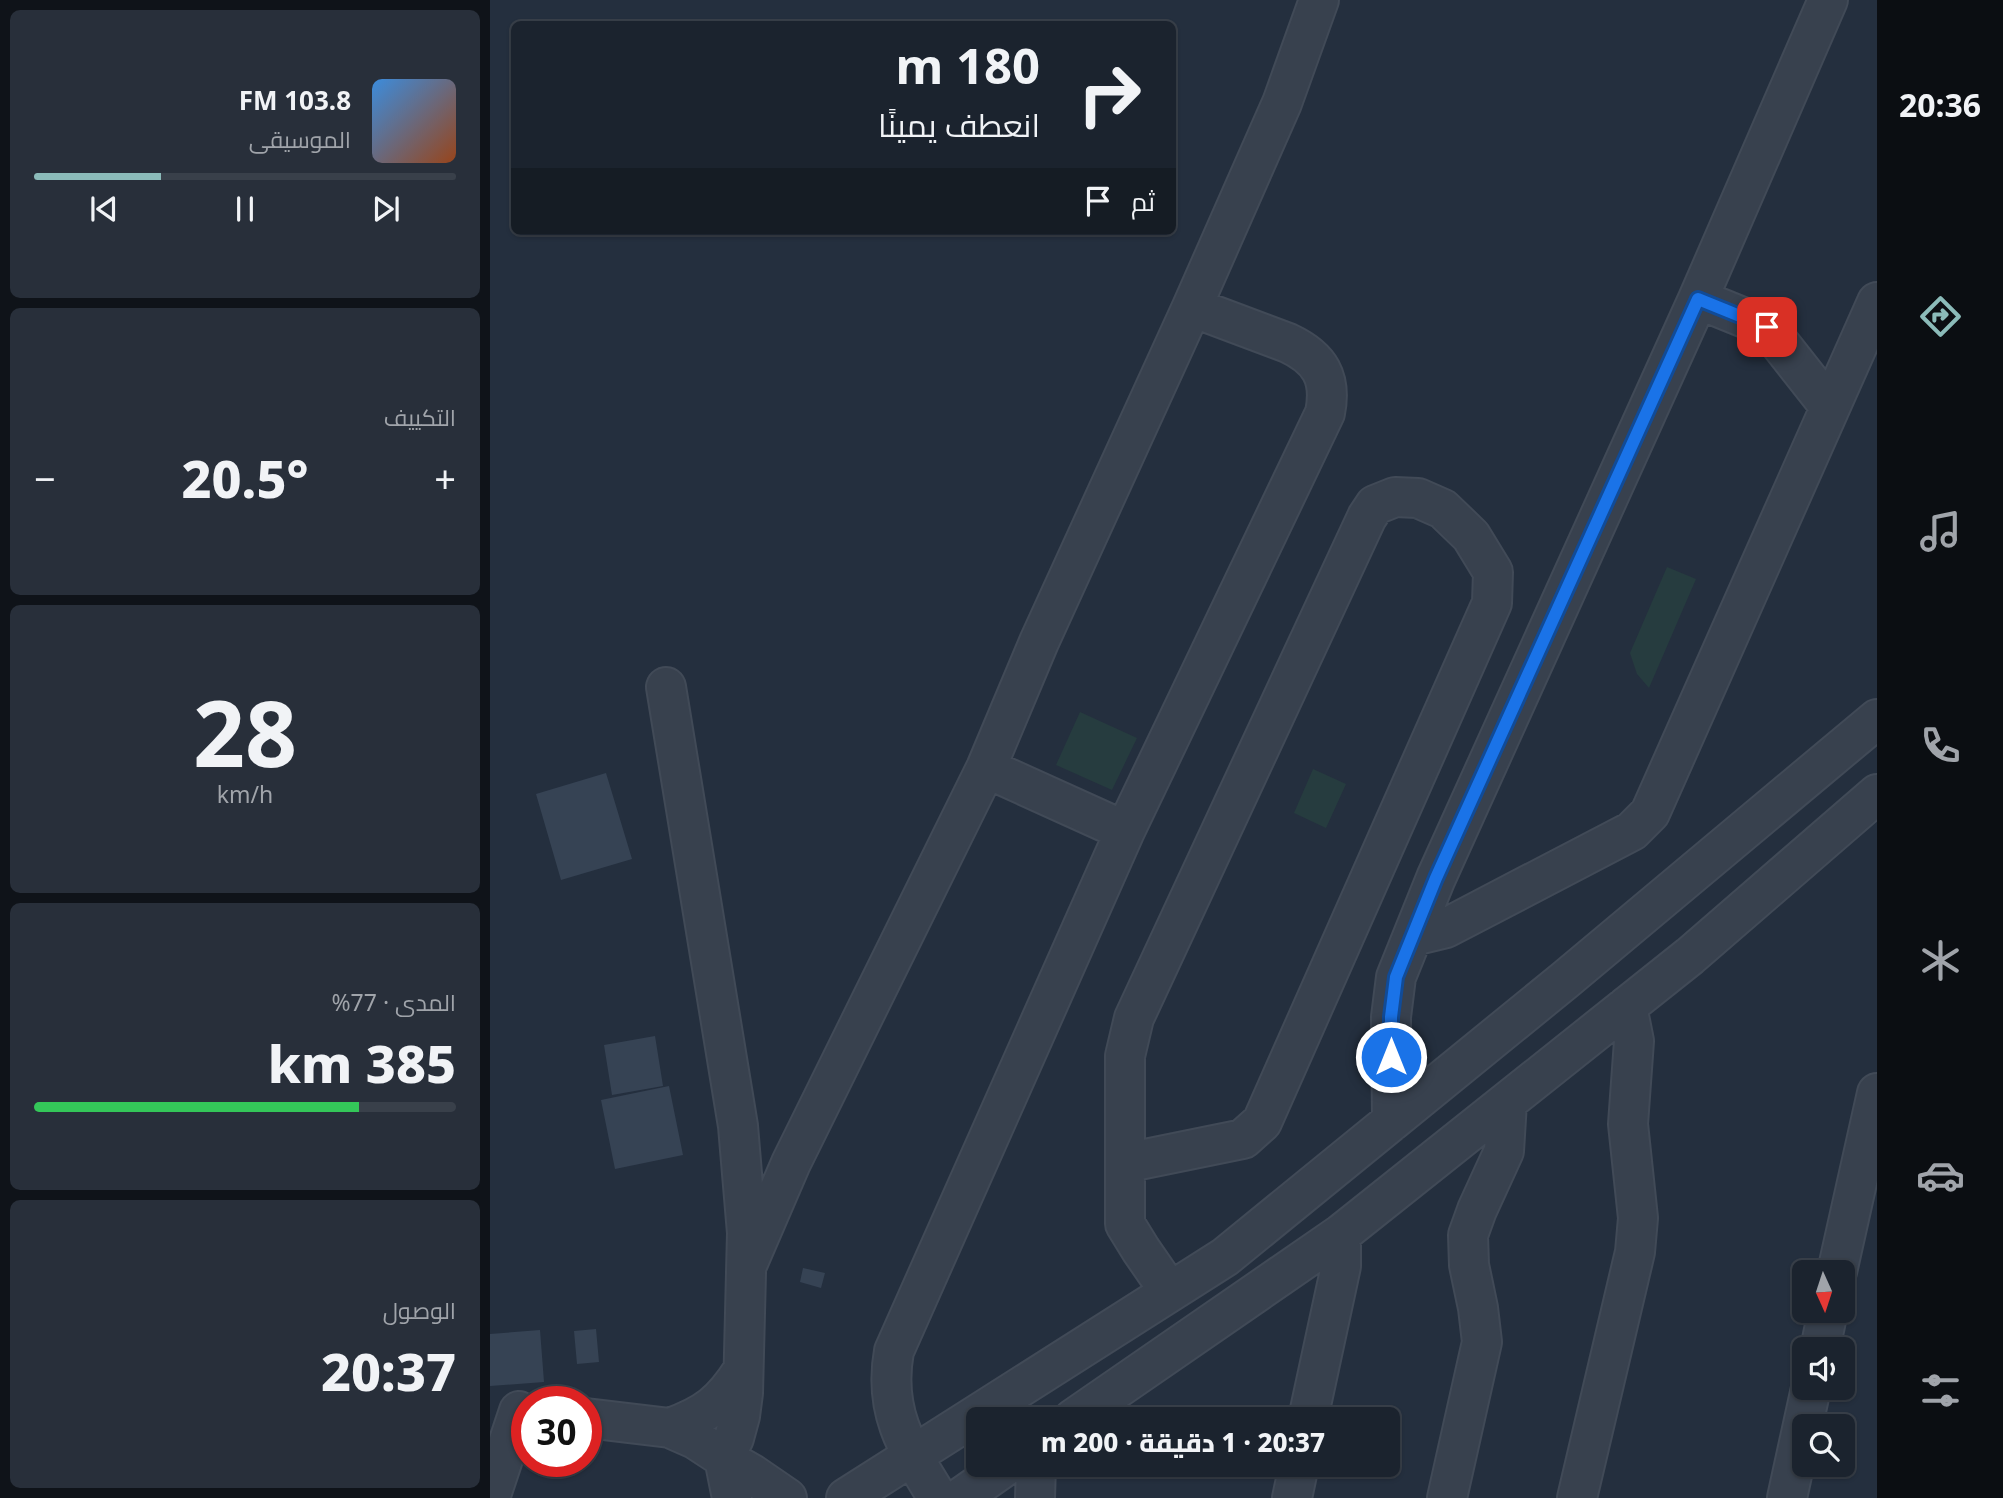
<!DOCTYPE html>
<html lang="ar">
<meta charset="utf-8">
<style>
body{margin:0;font-family:"Noto Sans",Cairo,sans-serif;background:#282f3a;color:#f1f3f6;direction:rtl;height:100vh;display:flex;flex-direction:column;font-size:26px;white-space:nowrap}
*{box-sizing:border-box;margin:0}
p{font-size:23px;color:#a0a4aa}
.icon{flex:none;width:38px;height:38px;fill:none;stroke:currentColor;stroke-width:2;stroke-linecap:round;stroke-linejoin:round}
.map{position:relative;flex:1;overflow:hidden;direction:ltr}
.drawer{display:flex;flex-direction:column;gap:10px;padding:10px;background:#0f1319;width:490px}
.drawer>*{flex:none}
.guide{position:absolute;left:21px;top:21px;width:665px;height:214px;border-radius:10px;box-shadow:0 2px 5px #0004,0 0 0 2px #39404a;direction:rtl;background:#1b232e;color:#f1f3f6;overflow:hidden}
.needle{width:46px;rotate:177deg}
.controls{position:absolute;left:1302px;top:1260px;display:grid;gap:14px}
.controls a{display:grid;place-items:center;width:63px;height:63px;border-radius:10px;background:#1b232e;box-shadow:0 2px 5px #0004,0 0 0 2px #39404a;font-size:35px}
.speed{position:absolute;left:21px;top:1386px;display:flex;gap:14px;font-size:35px;font-weight:700;text-align:center}
.speed>*{display:grid;place-content:center;width:91px;height:91px;border-radius:50%;background:#1b232e;box-shadow:0 2px 5px #0004,0 0 0 2px #39404a;line-height:1}
.speed .limit{border:10px solid #d22;background:#fff;color:#111}
.pin{position:absolute;display:grid;place-items:center;width:60px;height:60px;color:#fff;margin:-30px;border-radius:14px;box-shadow:0 4px 10px #0006}
.me{position:absolute;width:77px;margin:-38px;rotate:0deg;stroke-linejoin:round;filter:drop-shadow(0 0 5px #0008)}
.turn{display:flex;align-items:center;gap:24px;height:147px;padding:0 21px;font-size:32px}
.turn .icon{width:91px;height:91px;stroke-width:2.5}
.turn b{display:block;font-size:49px;line-height:60px}
.then{display:flex;align-items:center;height:66px;padding:0 21px;background:#0003;gap:14px;font-size:26px}
.big{font-size:52px;font-weight:800;line-height:1.1}
.drawer .tile{flex:1;display:flex;flex-direction:column;justify-content:center;gap:10px;min-width:0;padding:0 24px;border-radius:10px;background:#282f3a}
.drawer .dial{align-items:center;gap:0}
.dial b{font-size:91px;line-height:1}
.song{display:flex;align-items:center;gap:21px}
.cover{width:84px;height:84px;border-radius:10px;background:linear-gradient(135deg,hsl(210 70% 55%),hsl(20 70% 35%))}
.played{height:7px;border-radius:4px;background:linear-gradient(90deg,#8bbbb9 30%,#39404a 30%)}
.keys{display:flex;justify-content:space-around;direction:ltr}
.heat{display:flex;justify-content:space-between;align-items:center;font-size:38px;direction:ltr}
.charge{height:10px;border-radius:5px;background:linear-gradient(90deg,#34c759 77%,#39404a 0)}
.trip{position:absolute;left:476px;top:1407px;width:434px;height:70px;border-radius:10px;background:#1b232e;box-shadow:0 2px 5px #0004,0 0 0 2px #39404a;font-weight:800;line-height:70px;text-align:center;direction:rtl}
main{display:flex;flex:1;min-height:0}
.dock{display:flex;flex-direction:column;width:126px;justify-content:space-around;align-items:center;background:#0b0e12;color:#a0a4aa}
.dock .icon{width:49px;height:49px}
.dock .current{color:#8bbbb9}
.dock b{font-size:32px;color:#f1f3f6}
.map>svg:first-child{display:block}
.green{fill:#263c3f}
.building{fill:#364354}
.lines{fill:none;stroke-linecap:round;stroke-linejoin:round}
.minor-casing{stroke:#414a57;stroke-width:42}
.minor{stroke:#38414e;stroke-width:38}
.route-casing{stroke:#114b97;stroke-width:18}
.route{stroke:#1a73e8;stroke-width:12}
</style>
<main>
<nav class="dock">
<b>20:36</b>
<svg class="icon current" aria-label="directions" viewBox="0 0 24 24"><path d="M12 3l9 9-9 9-9-9zM9 14v-3h6M13 9l2 2-2 2"/></svg>
<svg class="icon" aria-label="music" viewBox="0 0 24 24"><path d="M9 18V5l10-2v13"/><circle cx="6" cy="18" r="3"/><circle cx="16" cy="16" r="3"/></svg>
<svg class="icon" aria-label="phone" viewBox="0 0 24 24"><path d="M5 4h4l2 5-3 2q2 4 5 5l2-3 5 2v4C11 20 4 13 5 4z"/></svg>
<svg class="icon" aria-label="climate" viewBox="0 0 24 24"><path d="M12 3v18M4 7l16 10M4 17L20 7"/></svg>
<svg class="icon" aria-label="car" viewBox="0 0 24 24"><path d="M5 17H2v-5l4-1 3-4h7l3 4 3 1v5h-3M9 17h6M6 11h13"/><circle cx="7" cy="17" r="2"/><circle cx="17" cy="17" r="2"/></svg>
<svg class="icon" aria-label="filters" viewBox="0 0 24 24"><path d="M4 7h16M4 17h16"/><circle cx="9" cy="7" r="2"/><circle cx="15" cy="17" r="2"/></svg>
</nav>
<div class="map">
<svg width="1387" height="1498" viewBox="0 0 1387 1498">
<rect width="100%" height="100%" fill="#242f3e"/>
<path class="green" d="M1177,567l29,12 -47,109 -12,-14 -7,-21z
M590,712l57,26 -25,52 -56,-25z
M823,769l33,15 -20,44 -32,-15z"/>
<path class="building" d="M116,773l26,86 -71,21 -25,-86z
M165,1036l8,50 -51,9 -8,-50z
M179,1086l14,69 -68,14 -14,-69z
M313,1268l22,5 -4,15 -21,-6z
M106,1329l3,33 -22,2 -3,-33z
M50,1330l4,52 -54,4v-52z"/>
<g class="lines">
<g class="minor-casing">
<path id="minor" d="M1208,299l69,28 63,80
M176,687l72,439 9,107 -4,160 -3,23 -6,22 -10,20 8,40
M496,768l139,63
M923,936l33,-8 186,-97 18,-18 227,-511
M902,1121l-1,-104 5,-40 40,-99 262,-579 130,-299
M635,1163l118,-24 19,-17 230,-519 1,-31 -22,-36 -28,-27 -25,-11 -23,-1 -20,8 -8,12 -233,501 -9,38v168l16,26 29,42
M257,1265l44,-102 195,-395 53,-126 153,-335 90,-204 37,-103
M1347,1272l40,-179
M1330,1349l8,-38
M96,1418l84,10 25,11 29,19 28,16 35,24
M583,1419l268,-185 349,-278 187,-162
M818,1419l33,-153v-32
M180,1428c36,-13 52,-25 73,-58
M0,1498l29,-87
M356,1498l379,-241 340,-277 312,-261
M448,1498c-31,-50 -55,-86 -44,-147l231,-520 200,-418c7,-35 -5,-55 -37,-70l-96,-36
M470,1498l47,-33
M545,1498l1,-33
M802,1498l7,-33
M957,1498l35,-156 -4,-34 -9,-43 -1,-30 9,-25 27,-59 3,-49
M1087,1498l58,-246 3,-34 -10,-94 6,-83 -7,-35
M1297,1498l24,-110"/>
</g>
<use href="#minor" class="minor"/>
</g>
<g class="lines">
<g class="route-casing">
<path id="route" d="M901,1057v-40l5,-40 40,-99 262,-579 69,28"/>
</g>
<use href="#route" class="route"/>
</g>
</svg>
<div class="controls">
<a><svg class="needle" viewBox="-14 -14 28 28"><path d="M0-13l5 13h-10z" fill="#e53935"/><path d="M0 13l5-13h-10z" fill="#a0a4aa"/></svg></a>
<a><svg class="icon" aria-label="sound" viewBox="0 0 24 24"><path d="M4 9h4l5-4v14l-5-4H4zM17 9q2 3 0 6"/></svg></a>
<a><svg class="icon" aria-label="search" viewBox="0 0 24 24"><circle cx="10" cy="10" r="6"/><path d="M15 15l6 6"/></svg></a>
</div>
<div class="speed"><div class="limit">30</div></div>
<div class="pin" style="left:1277px;top:327px;background:#d93025"><svg class="icon" aria-label="arrive" viewBox="0 0 24 24"><path d="M6 21V4h12l-3 4 3 4H6"/></svg></div>
<svg class="me" style="left:901px;top:1057px" viewBox="-20 -20 40 40"><circle r="17" fill="#1a73e8" stroke="#fff" stroke-width="3"/><path d="M0-11L8 9 0 5-8 9z" fill="#fff"/></svg>
<div class="trip">20:37 · 1 دقيقة · 200 m</div>
<div class="guide">
<div class="turn"><svg class="icon" aria-label="right" viewBox="0 0 24 24"><path d="M7 20v-9h11M14 6l5 5-5 5"/></svg><div><b>180 m</b>انعطف يمينًا</div></div>
<div class="then">ثم<svg class="icon" aria-label="arrive" viewBox="0 0 24 24"><path d="M6 21V4h12l-3 4 3 4H6"/></svg></div>
</div>
</div>
<section class="drawer">
<div class="tile">
<div class="song"><i class="cover"></i><div><b>103.8 FM</b><p>الموسيقى</p></div></div>
<div class="played"></div>
<div class="keys"><svg class="icon" aria-label="previous" viewBox="0 0 24 24"><path d="M18 5L8 12l10 7zM5 5v14"/></svg><svg class="icon" aria-label="pause" viewBox="0 0 24 24"><path d="M8 5v14M16 5v14"/></svg><svg class="icon" aria-label="next" viewBox="0 0 24 24"><path d="M6 5l10 7-10 7zM19 5v14"/></svg></div>
</div>
<div class="tile"><p>التكييف</p>
<div class="heat"><a>−</a><b class="big">20.5°</b><a>+</a></div>
</div>
<div class="tile dial"><b>28</b><p>km/h</p></div>
<div class="tile"><p>المدى · 77%</p><b class="big">385 km</b><div class="charge"></div></div>
<div class="tile"><p>الوصول</p><b class="big">20:37</b></div>
</section>
</main>
